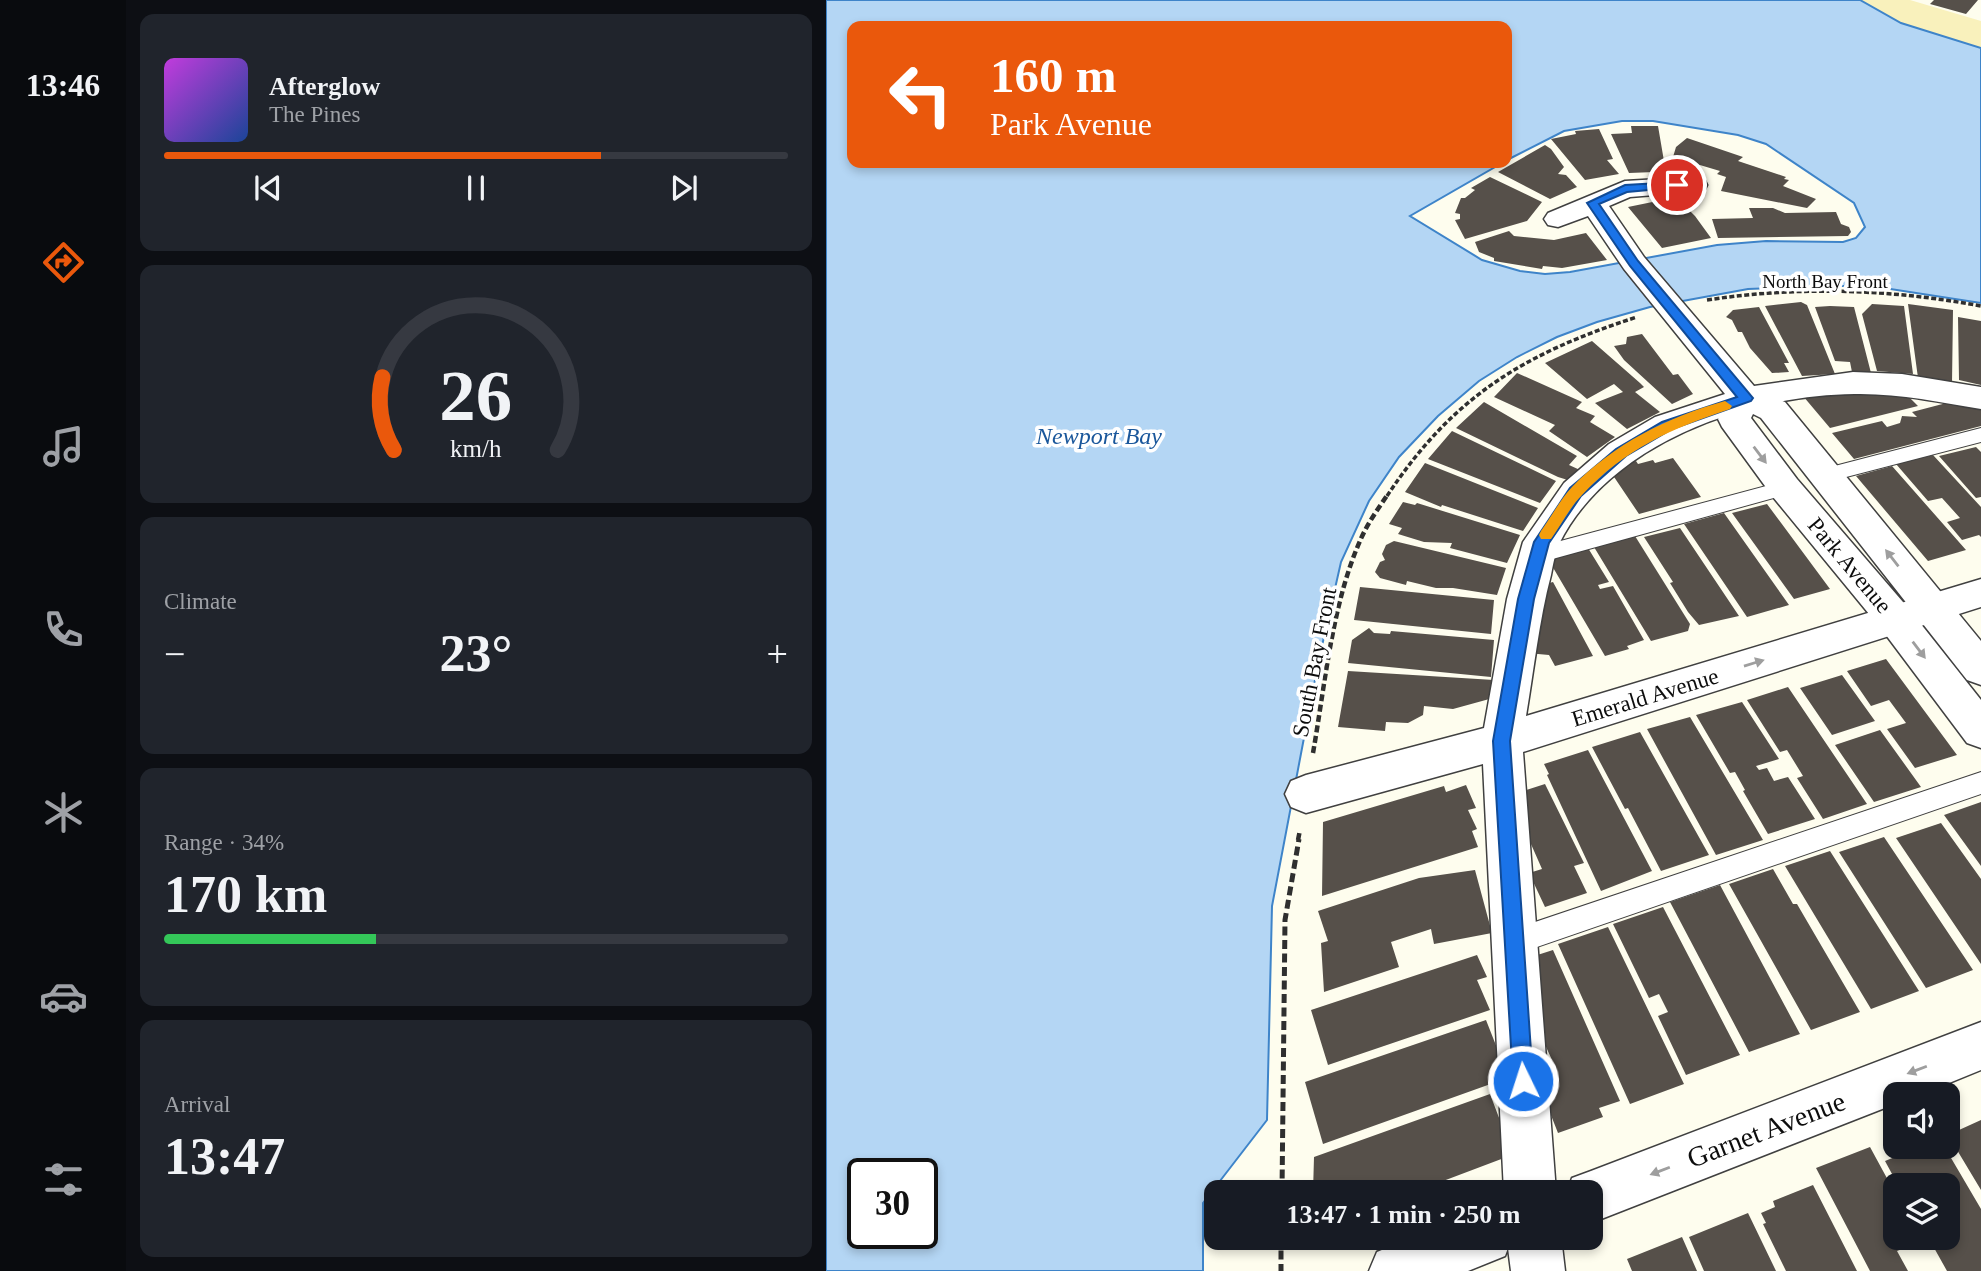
<!DOCTYPE html>
<meta charset="utf-8">
<style>
body{margin:0;font-family:"Times New Roman",serif;background:#20242c;color:#f1f3f6;height:100vh;display:flex;flex-direction:column;font-size:26px;white-space:nowrap}
*{box-sizing:border-box;margin:0}
p{font-size:23px;color:#9ea1a6}
.icon{flex:none;width:38px;height:38px;fill:none;stroke:currentColor;stroke-width:2;stroke-linecap:round;stroke-linejoin:round}
.map{position:relative;flex:1;overflow:hidden}
.drawer{display:flex;flex-direction:column;gap:14px;padding:14px;background:#0d0f14;width:700px}
.drawer>*{flex:none}
.banner{position:absolute;left:21px;top:21px;width:665px;height:147px;border-radius:14px;box-shadow:0 4px 10px #0003;background:#ea580c;color:#fff;overflow:hidden}
.controls{position:absolute;left:1057px;top:1082px;display:grid;gap:14px}
.controls a{display:grid;place-items:center;width:77px;height:77px;border-radius:14px;background:#171b24;box-shadow:0 4px 10px #0003;font-size:35px}
.speed{position:absolute;left:21px;top:1158px;display:flex;gap:14px;font-size:35px;font-weight:700;text-align:center}
.speed>*{display:grid;place-content:center;width:91px;height:91px;border-radius:50%;background:#171b24;box-shadow:0 4px 10px #0003;line-height:1}
.speed .limit{border:4px solid #111;border-radius:10px;background:#fff;color:#111}
.pin{position:absolute;display:grid;place-items:center;width:60px;height:60px;color:#fff;margin:-30px;border:4px solid #fff;border-radius:50%;box-shadow:0 2px 7px #0007}
.me{position:absolute;width:77px;margin:-38px;rotate:356deg;stroke-linejoin:round;filter:drop-shadow(0 0 5px #0008)}
.turn{display:flex;align-items:center;gap:24px;height:147px;padding:0 28px;font-size:32px}
.turn .icon{width:91px;height:91px;stroke-width:2.5}
.turn b{display:block;font-size:49px;line-height:60px}
.big{font-size:52px;font-weight:800;line-height:1.1}
.drawer .widget{flex:1;display:flex;flex-direction:column;justify-content:center;gap:10px;min-width:0;padding:0 24px;border-radius:14px;background:#20242c}
.drawer .dial{align-items:center;gap:0}
.dial svg{height:182px;overflow:visible;fill:none;stroke:#363941;stroke-width:7;stroke-linecap:round;text-anchor:middle}
.dial text{fill:#f1f3f6;stroke:none}
.song{display:flex;align-items:center;gap:21px}
.cover{width:84px;height:84px;border-radius:10px;background:linear-gradient(135deg,hsl(290 70% 55%),hsl(220 70% 35%))}
.played{height:7px;border-radius:4px;background:linear-gradient(90deg,#ea580c 70%,#363941 70%)}
.keys{display:flex;justify-content:space-around;direction:ltr}
.heat{display:flex;justify-content:space-between;align-items:center;font-size:38px;direction:ltr}
.charge{height:10px;border-radius:5px;background:linear-gradient(90deg,#34c759 34%,#363941 0)}
.trip{position:absolute;left:378px;top:1180px;width:399px;height:70px;border-radius:14px;background:#171b24;box-shadow:0 4px 10px #0003;font-weight:800;line-height:70px;text-align:center}
main{display:flex;flex:1;min-height:0}
.tab-bar{display:flex;flex-direction:column;width:126px;justify-content:space-around;align-items:center;background:#090b0e;color:#9ea1a6}
.tab-bar .icon{width:49px;height:49px}
.tab-bar .current{color:#ea580c}
.tab-bar b{font-size:32px;color:#f1f3f6}
.map>svg:first-child{display:block}
.sand{fill:#f9f1bc}
.water{fill:#b4d6f4;stroke:#3e84c9;stroke-width:2;fill-rule:evenodd}
.building{fill:#56504a}
.lines{fill:none;stroke-linecap:round;stroke-linejoin:round}
.service-casing{stroke:#404040;stroke-width:2}
.minor-casing{stroke:#404040;stroke-width:3}
.tertiary-casing{stroke:#404040;stroke-width:3}
.path-far2{stroke:#2f2f2f;stroke-width:3.5;stroke-dasharray:5 2.5;stroke-linecap:butt}
.path-far1{stroke:#2f2f2f;stroke-width:4.5;stroke-dasharray:7 3.5;stroke-linecap:butt}
.path{stroke:#2f2f2f;stroke-width:5;stroke-dasharray:9 4.5;stroke-linecap:butt}
.service{fill:#fff;fill-rule:evenodd}
.minor{fill:#fff;fill-rule:evenodd}
.tertiary{fill:#fff;fill-rule:evenodd}
.oneway{fill:#9e9e9e}
.route{fill:#1a73e8;stroke:#114b97;stroke-width:2}
.slow{fill:#f59e0b}
.labels{text-anchor:middle;stroke-width:7;stroke-linejoin:round;paint-order:stroke}
.far-street-label{font-size:19px;fill:#0d0d0d;stroke:#fff}
.street-label{font-size:23px;fill:#0d0d0d;stroke:#fff}
.water-label{font-size:24px;font-style:italic;fill:#1a579b;stroke:#fff}
.near-street-label{font-size:28px;fill:#0d0d0d;stroke:#fff}
</style>
<main>
<nav class="tab-bar">
<b>13:46</b>
<svg class="icon current" aria-label="directions" viewBox="0 0 24 24"><path d="M12 3l9 9-9 9-9-9zM9 14v-3h6M13 9l2 2-2 2"/></svg>
<svg class="icon" aria-label="music" viewBox="0 0 24 24"><path d="M9 18V5l10-2v13"/><circle cx="6" cy="18" r="3"/><circle cx="16" cy="16" r="3"/></svg>
<svg class="icon" aria-label="phone" viewBox="0 0 24 24"><path d="M5 4h4l2 5-3 2q2 4 5 5l2-3 5 2v4C11 20 4 13 5 4z"/></svg>
<svg class="icon" aria-label="climate" viewBox="0 0 24 24"><path d="M12 3v18M4 7l16 10M4 17L20 7"/></svg>
<svg class="icon" aria-label="car" viewBox="0 0 24 24"><path d="M5 17H2v-5l4-1 3-4h7l3 4 3 1v5h-3M9 17h6M6 11h13"/><circle cx="7" cy="17" r="2"/><circle cx="17" cy="17" r="2"/></svg>
<svg class="icon" aria-label="filters" viewBox="0 0 24 24"><path d="M4 7h16M4 17h16"/><circle cx="9" cy="7" r="2"/><circle cx="15" cy="17" r="2"/></svg>
</nav>
<section class="drawer">
<div class="widget">
<div class="song"><i class="cover"></i><div><b>Afterglow</b><p>The Pines</p></div></div>
<div class="played"></div>
<div class="keys"><svg class="icon" aria-label="previous" viewBox="0 0 24 24"><path d="M18 5L8 12l10 7zM5 5v14"/></svg><svg class="icon" aria-label="pause" viewBox="0 0 24 24"><path d="M8 5v14M16 5v14"/></svg><svg class="icon" aria-label="next" viewBox="0 0 24 24"><path d="M6 5l10 7-10 7zM19 5v14"/></svg></div>
</div>
<div class="widget dial"><svg viewBox="0 0 100 80">
<path d="M14 69A42 42 0 1 1 86 69"/>
<path d="M14 69A42 42 0 0 1 9 37" stroke="#ea580c"/>
<text x="50" y="56" font-size="32" font-weight="700">26</text>
<text x="50" y="72" font-size="11">km/h</text>
</svg></div>
<div class="widget"><p>Climate</p>
<div class="heat"><a>−</a><b class="big">23°</b><a>+</a></div>
</div>
<div class="widget"><p>Range · 34%</p><b class="big">170 km</b><div class="charge"></div></div>
<div class="widget"><p>Arrival</p><b class="big">13:47</b></div>
</section>
<div class="map">
<svg width="1155" height="1271" viewBox="0 0 1155 1271">
<rect width="100%" height="100%" fill="#fefdee"/>
<path class="sand" d="M1034,0h50l71,21v27l-80,-25z"/>
<path class="water" d="M0,0h1034l41,23 80,25v255l-110,-17h-44l-79,3 -98,18 -53,15 -40,15 -40,20 -38,24 -41,35 -39,41 -30,44 -28,61 -22,97 -47,247 -5,214 -64,83v68h-377zM26,26h655v134l57,-29 58,-10h31l85,14 28,9 88,59 11,24 -9,11 -13,4 -77,-1 -49,4 -147,27 -25,2 -25,-3 -38,-11 -72,-44 92,-53h-650zM37,1174h59v60h-59z"/>
<path class="building" d="M1108,0h44l-12,14 -36,-10z
M805,126h27l7,41 -12,1 2,4 -26,1 -18,-39 21,-1z
M773,129l14,30 -6,1 12,14 -34,6 -34,-41 25,-5 -1,-3z
M861,138l56,19 -5,4 48,16 -2,2 5,1 -6,6 33,13 -9,9 -86,-17 5,-14 -9,-3 3,-3 -47,-14 3,-10z
M719,145l6,4 13,18 -6,7 8,1 11,12 -27,12 -52,-27z
M664,177l52,25 -15,19 -62,18 -10,-19 5,-1v-5l-5,-1 6,-15h4l10,-8 -4,-2z
M846,198l8,9 5,-1 10,10 16,22 -49,10 -34,-41z
M923,208h24l12,5 51,-1 5,12 8,3 2,5 -3,4 -130,2 -6,-19 41,-1z
M683,231l5,5 40,4 32,-7 21,27 -45,8 -19,-2 -1,3 -48,-8v-3l-15,-6 -4,-10z
M975,302l6,3 28,69 -33,2 -37,-70z
M1046,304l32,2 9,68 -36,-3 -15,-57z
M1082,304l45,6 -1,73 -34,-5z
M1004,306l24,1 17,66 -19,-1 -2,-10 -15,-1 -20,-54z
M933,307l30,56h-5l5,9 -17,1 -22,-25 -8,-16h-4l-6,-12 -6,-3 7,-7z
M1132,317l23,4v64l-22,-5z
M816,334l31,41 5,-1 15,20 -21,10 -48,-44 -10,-14 12,-2 1,-7z
M766,341l48,42 4,4 -9,5 25,20 -33,17 -32,-26 28,-11 -9,-8 -27,15 -42,-36z
M691,373l65,29 -6,6 19,8 -5,6 25,15 -28,20 -38,-26 6,-6 -61,-28z
M1034,391l46,3 12,12 -88,22 -27,-32z
M1128,401l12,2 4,4 7,-1 4,4v16l-127,33 -22,-26 50,-12 5,6 13,-4 2,-7 15,1 -5,-5z
M658,402l93,54 -8,9 11,5 -9,11 -13,-4 -102,-49z
M626,431l104,50 -16,22 -112,-44z
M1150,447l5,5v45l-5,1 -37,-42z
M1107,455l48,52v30l-2,-2 -17,5 -15,-18 13,-4 -18,-20 -14,3 -32,-37z
M847,458l28,39 -62,17 -31,-46 28,-7 2,3 15,-4 2,3z
M599,463l113,45 -15,23 -81,-26 -1,2 -36,-15z
M1066,466l74,84 -38,11 -72,-85z
M577,502l12,3 2,-2 103,32 -13,28 -57,-15 2,-5 -28,-1 -26,-8 4,-6 -13,-4z
M941,504l63,85 -36,10 -62,-86z
M898,513l65,92 -42,12 -63,-93z
M854,528l59,88 -40,9 -11,-13 -18,-29 3,-1 -29,-45z
M809,536l55,88 -2,7 -37,10 -57,-94z
M568,541l112,27 -9,27 -44,-7h-17l-29,-7 -1,4 -26,-7 -5,-6 5,-10 5,-2 -3,-6 4,-9z
M762,548l21,34 -11,3 2,4 13,-3 31,54 -17,6 2,3 -24,7 -57,-97z
M727,582l40,74 -38,10 -6,-11 -22,-2 22,-70z
M534,587l134,13 -3,34 -137,-14z
M543,628l5,5 16,1 1,-3 103,9 -3,37 -143,-14 4,-23z
M1060,659l71,96 -42,13 -28,-39 19,-6 -17,-23 -18,6 -24,-35z
M522,671l146,9 -1,18 -40,11 -29,-3 -1,9 -15,8 -22,-1 -1,9 -47,-4z
M1016,675l33,46 -43,14 -32,-47z
M962,687l79,117 -44,15 -26,-41 6,-2 -16,-26 -7,2 -33,-52z
M916,702l37,57 -23,7 3,4 8,-2 7,13 14,-4 27,42 -47,15 -25,-43 2,-1 -10,-18 -5,1 -34,-58z
M864,717l73,123 -47,15 -69,-126z
M1054,730l41,57 -47,15 -39,-57z
M814,732l69,123 -48,16 -33,-63 -3,1 -33,-62z
M762,750l64,121 -51,20 -54,-116 2,-1 -5,-10z
M719,784l39,79 -10,3 13,27 -42,14 -16,-34 13,-4 -23,-52 -2,-24z
M640,785l10,23 -8,2 9,19 -5,2 6,16 -156,49 1,-74 121,-36 2,6z
M1155,802v64l-37,-51z
M1115,823l40,56v85l-85,-126z
M1058,837l89,133 -47,18 -87,-136z
M1004,851l89,140 -48,18 -86,-143z
M947,869l20,35h4l63,108 -49,18 -82,-146z
M649,870l17,63 -58,11 -3,-15 -40,13 8,25 -75,25 -3,-49 7,-2 -10,-30 101,-33z
M894,885l80,149 -51,18 -79,-150z
M837,907l77,148 -54,20 -28,-59 10,-4 -9,-18 -10,4 -36,-74z
M782,927l76,157 -54,20 -72,-160z
M727,950l67,151 -21,7 4,9 -45,16 -17,-43v-25l11,-5 -20,-44 -4,-58z
M651,955l10,22 -10,3 13,30 -162,55 -17,-55z
M660,1020l11,28 2,33 -176,63 -18,-62z
M664,1094l11,29 3,35 -90,34h-101l1,-35z
M1155,1120v70l-33,-55z
M1096,1146h22l37,63v62h-34l-19,-34h20v-52h-50l-13,-24z
M1044,1147l25,46v44h25l2,4 -25,10 11,20h-38l-54,-103z
M987,1185l44,86h-71l-23,-47 3,-1 -5,-10 14,-6 -2,-6z
M922,1213l28,58h-72l-15,-34z
M856,1237l15,34h-65l-5,-12z"/>
<g class="lines">
<g class="service-casing">
<path id="service" d="M1155,428v14l-154,40 -7,-2 -3,-5 3,-5 7,-2z
M959,481l7,2 3,5 -3,5 -254,70 -8,-2 -3,-6 3,-6 8,-2z
M1155,772v22l-467,161 -10,-4 -4,-9 4,-9 10,-4z"/>
</g>
<g class="minor-casing">
<path id="minor" d="M868,177l10,2 3,6 -3,6 -74,6 -21,9 35,51 110,129 99,-14 49,2 79,13v22c-42,-7 -84,-16 -127,-15 -106,1 -245,49 -295,150 -4,9 -6,21 -8,31 -12,46 -17,94 -25,141l455,-137v28l-458,145 33,440h-52l-21,-428 -177,49 -15,-6 -6,-13 6,-13 15,-6 178,-47 23,-129 16,-57 41,-59 45,-39 46,-27 70,-23 -101,-125 -36,-53 -30,11 -10,-2 -4,-6 4,-6 77,-32z
M1155,1022v48l-59,24h-27v10l-304,119v-31h-24l5,-14 19,-7z
M587,1237h148l4,34h-54l-3,-23 -3,8 -37,15h-99l8,-19z"/>
</g>
<g class="tertiary-casing">
<path id="tertiary" d="M920,387l39,15 196,239v44l-14,-5 -206,-262 -8,-4 -2,4 46,61 112,130 72,91v48l-14,-5 -84,-112 -110,-134 -51,-70 -4,-8 17,-29z"/>
</g>
<path class="path-far2" d="M881,300c92,-14 182,-11 274,6
M561,496c66,-100 138,-143 250,-179"/>
<path class="path-far1" d="M487,753c12,-68 19,-149 47,-212 7,-17 18,-32 28,-47
M472,840l2,-10"/>
<path class="path" d="M456,1192l3,-272 14,-81
M455,1237v34"/>
<use href="#service" class="service"/>
<use href="#minor" class="minor"/>
<use href="#tertiary" class="tertiary"/>
</g>
<defs><path id="oneway-solid" d="M-6-.8H1V-3.2L6.5 0L1 3.2V.8H-6Z" transform="scale(1.75)"/></defs>
<g class="oneway">
<use href="#oneway-solid" transform="translate(934 455) rotate(53)"/>
<use href="#oneway-solid" transform="translate(1066 558) rotate(-128)"/>
<use href="#oneway-solid" transform="translate(1093 650) rotate(53)"/>
<use href="#oneway-solid" transform="translate(928 663) rotate(-17)"/>
<use href="#oneway-solid" transform="translate(1091 1070) rotate(159)"/>
<use href="#oneway-solid" transform="translate(834 1171) rotate(159)"/>
</g>
<path class="route" d="M851,182l4,1v4l-54,5 -28,12 39,57 115,137 -2,3 -79,28 -46,27 -45,40 -32,47 -15,56 -24,142 23,340 -3,7 -7,3 -7,-3 -3,-7 -20,-340 25,-142 16,-57 36,-54 46,-39 46,-27 75,-25 -107,-131 -43,-63 38,-18z"/>
<path class="slow" d="M899,401l7,5 -2,3c-59,20 -104,39 -148,86 -12,12 -21,30 -31,44h-10l-2,-4 2,-4c10,-14 19,-31 31,-44 42,-43 95,-70 153,-86z"/>
<g class="labels">
<g class="far-street-label">
<text x="999" y="288">North Bay Front</text>
</g>
<g class="street-label">
<text transform="translate(1024 565) rotate(50)" y="8">Park Avenue</text>
<text transform="translate(488 662) rotate(-79)" y="8">South Bay Front</text>
<text transform="translate(819 697) rotate(-17)" y="8">Emerald Avenue</text>
</g>
<g class="water-label">
<text x="273" y="444">Newport Bay</text>
</g>
<g class="near-street-label">
<text transform="translate(940 1129) rotate(-21)" y="10">Garnet Avenue</text>
</g>
</g>
</svg>
<div class="controls">
<a><svg class="icon" aria-label="sound" viewBox="0 0 24 24"><path d="M4 9h4l5-4v14l-5-4H4zM17 9q2 3 0 6"/></svg></a>
<a><svg class="icon" aria-label="layers" viewBox="0 0 24 24"><path d="M12 4l9 5-9 5-9-5zM3 14l9 5 9-5"/></svg></a>
</div>
<div class="speed"><div class="limit">30</div></div>
<div class="pin" style="left:851px;top:185px;background:#d93025"><svg class="icon" aria-label="arrive" viewBox="0 0 24 24"><path d="M6 21V4h12l-3 4 3 4H6"/></svg></div>
<svg class="me" style="left:697px;top:1081px" viewBox="-20 -20 40 40"><circle r="17" fill="#1a73e8" stroke="#fff" stroke-width="3"/><path d="M0-11L8 9 0 5-8 9z" fill="#fff"/></svg>
<div class="trip">13:47 · 1 min · 250 m</div>
<div class="banner">
<div class="turn"><svg class="icon" aria-label="left" viewBox="0 0 24 24"><path d="M17 20v-9H6M10 6l-5 5 5 5"/></svg><div><b>160 m</b>Park Avenue</div></div>
</div>
</div>
</main>
